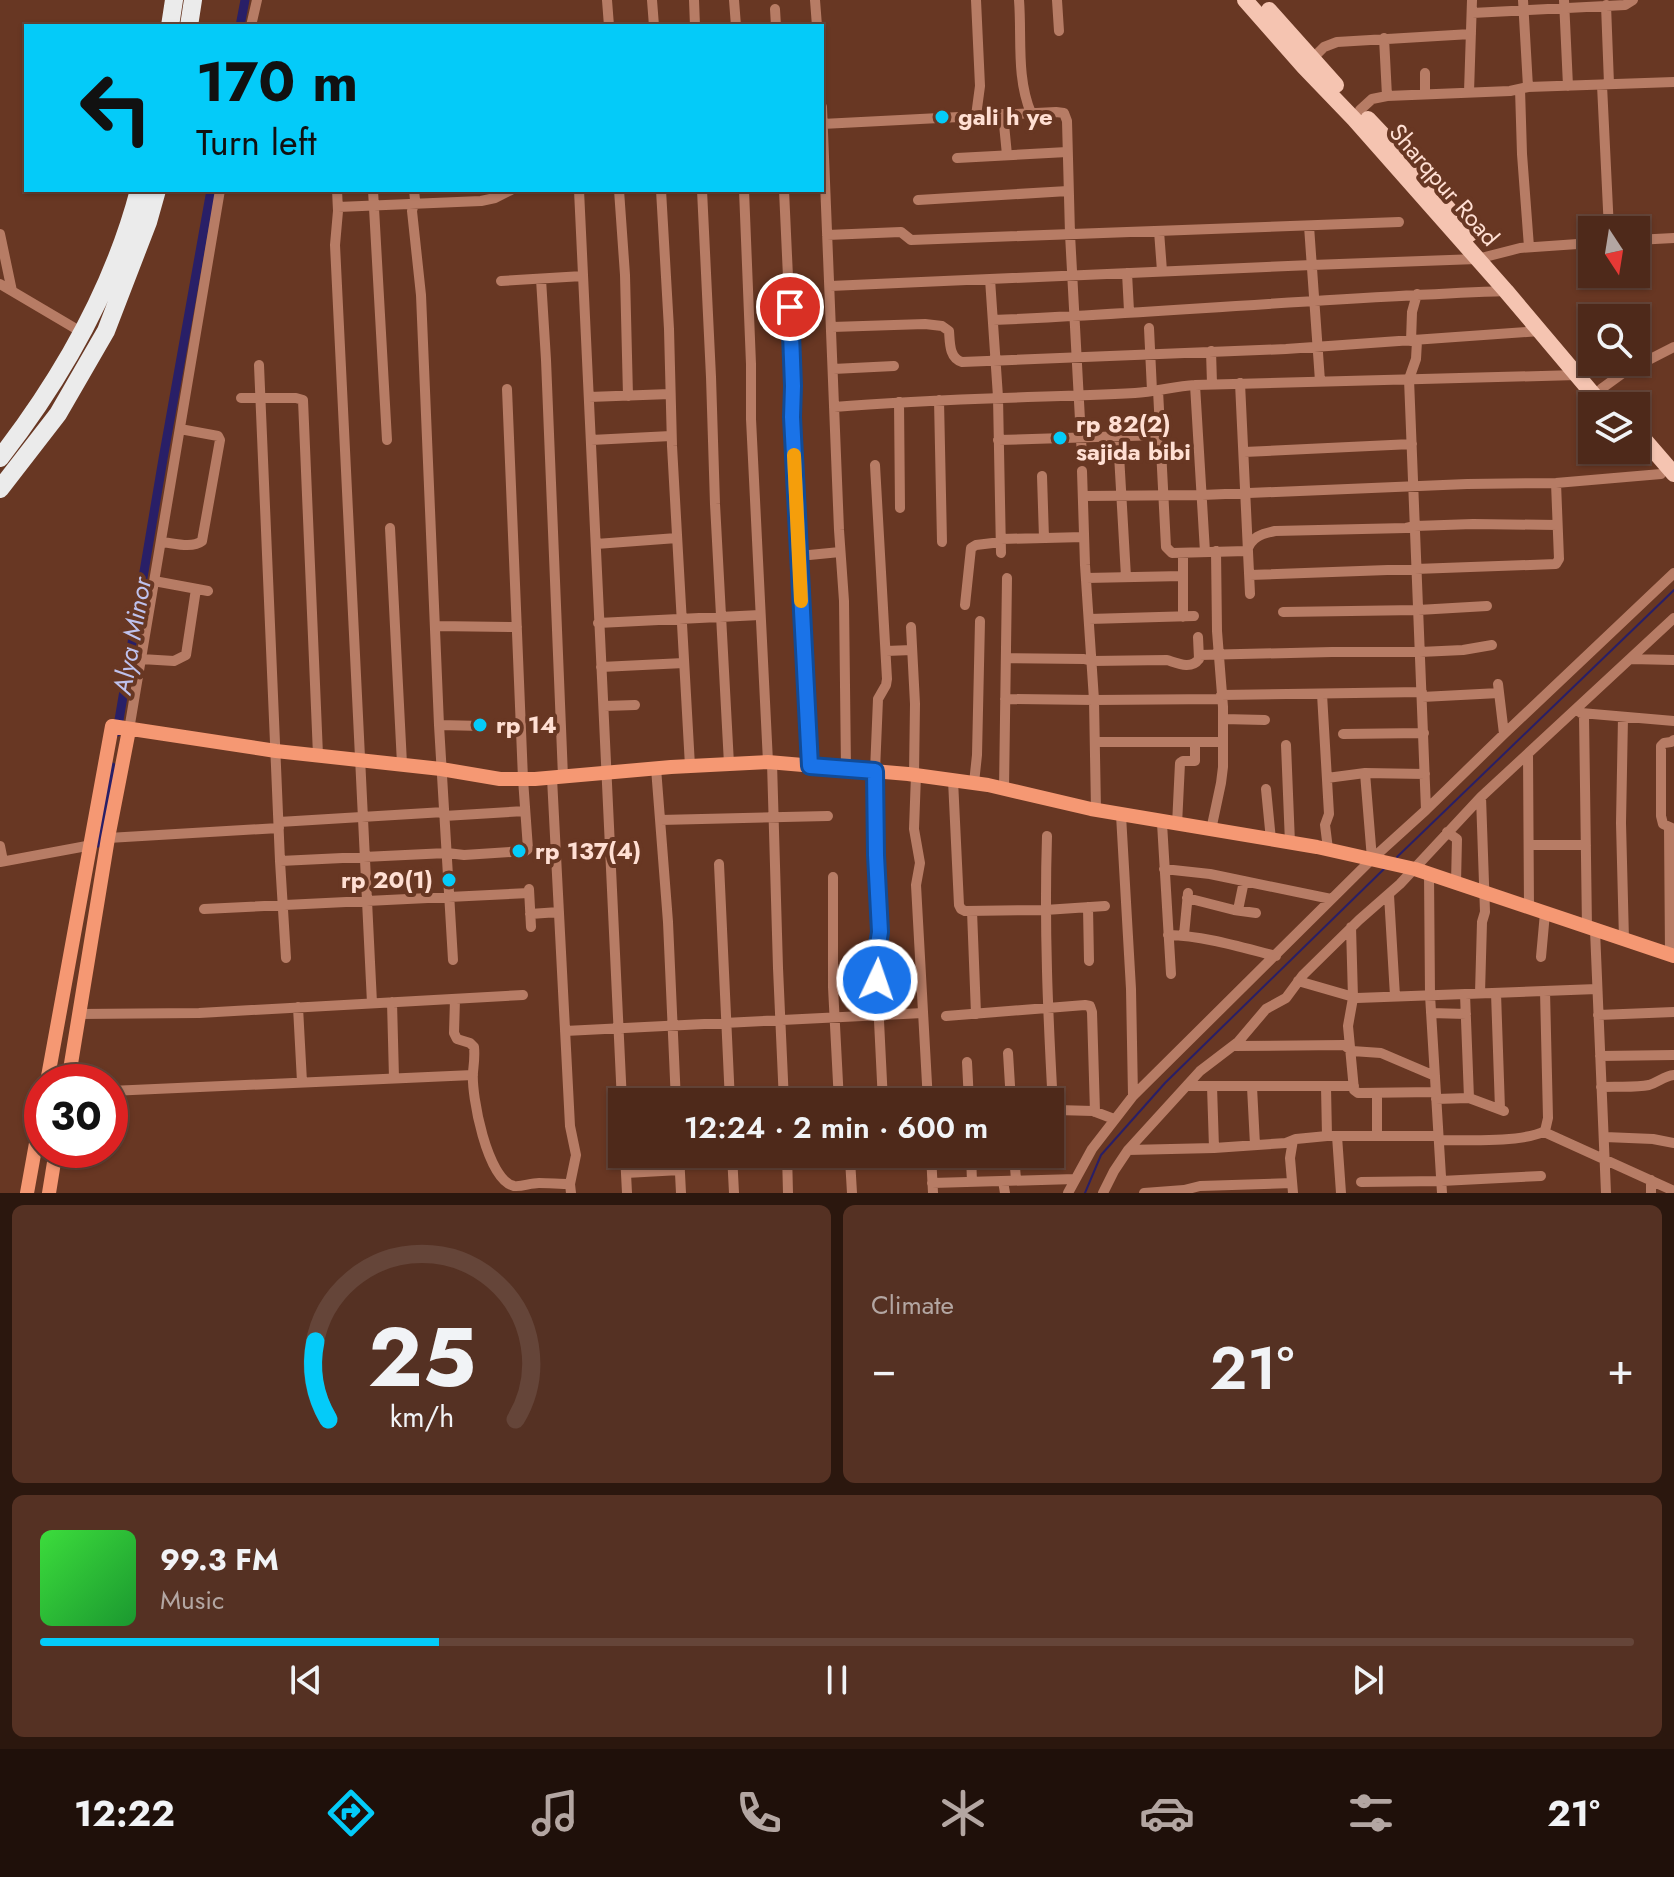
<!DOCTYPE html>
<meta charset="utf-8">
<style>
body{margin:0;font-family:Jost,sans-serif;background:#553123;color:#f1f3f6;height:100vh;display:flex;flex-direction:column;font-size:30px;white-space:nowrap}
*{box-sizing:border-box;margin:0}
p{font-size:26px;color:#b3a6a2}
.icon{flex:none;width:44px;height:44px;fill:none;stroke:currentColor;stroke-width:2;stroke-linecap:round;stroke-linejoin:round}
.map{position:relative;height:1193px;overflow:hidden}
.details{display:flex;flex-direction:column;gap:12px;padding:12px;background:#2b170e;flex:1}
.details>*{flex:none}
.guide{position:absolute;left:24px;top:24px;width:800px;height:168px;border-radius:0px;box-shadow:0 2px 6px #0004,0 0 0 2px #654539;background:#04cbf9;color:#111;overflow:hidden}
.needle{width:52px;rotate:168deg}
.controls{position:absolute;left:1578px;top:216px;display:grid;gap:16px}
.controls a{display:grid;place-items:center;width:72px;height:72px;border-radius:0px;background:#4e291a;box-shadow:0 2px 6px #0004,0 0 0 2px #654539;font-size:40px}
.speed{position:absolute;left:24px;top:1064px;display:flex;gap:16px;font-size:40px;font-weight:700;text-align:center}
.speed>*{display:grid;place-content:center;width:104px;height:104px;border-radius:50%;background:#4e291a;box-shadow:0 2px 6px #0004,0 0 0 2px #654539;line-height:1}
.speed .limit{border:12px solid #d22;background:#fff;color:#111}
.pin{position:absolute;display:grid;place-items:center;width:68px;height:68px;color:#fff;margin:-34px;border:4px solid #fff;border-radius:50%;box-shadow:0 2px 8px #0007}
.me{position:absolute;width:88px;margin:-44px;rotate:3deg;stroke-linejoin:round;filter:drop-shadow(0 0 6px #0008)}
.turn{display:flex;align-items:center;gap:28px;height:168px;padding:0 40px;font-size:36px}
.turn .icon{width:104px;height:104px;stroke-width:2.5}
.turn b{display:block;font-size:56px;line-height:68px}
.big{font-size:60px;font-weight:600;line-height:1.1}
.details .widget{flex:1;display:flex;flex-direction:column;justify-content:center;gap:12px;min-width:0;padding:0 28px;border-radius:12px;background:#553123}
.details .dial{align-items:center;gap:0}
.dial svg{height:208px;overflow:visible;fill:none;stroke:#654539;stroke-width:7;stroke-linecap:round;text-anchor:middle}
.dial text{fill:#f1f3f6;stroke:none}
.song{display:flex;align-items:center;gap:24px}
.cover{width:96px;height:96px;border-radius:12px;background:linear-gradient(135deg,hsl(120 70% 55%),hsl(130 70% 35%))}
.played{height:8px;border-radius:4px;background:linear-gradient(90deg,#04cbf9 25%,#654539 25%)}
.keys{display:flex;justify-content:space-around;direction:ltr}
.heat{display:flex;justify-content:space-between;align-items:center;font-size:44px;direction:ltr}
.details .tiles{flex:1;display:grid;gap:12px;grid-template-columns:1fr 1fr}
.widget:last-child{grid-column:span 2}
.trip{position:absolute;left:608px;top:1088px;width:456px;height:80px;border-radius:0px;background:#4e291a;box-shadow:0 2px 6px #0004,0 0 0 2px #654539;font-weight:600;line-height:80px;text-align:center}
.menu{display:flex;height:128px;justify-content:space-around;align-items:center;background:#1f100a;color:#b3a6a2}
.menu .icon{width:56px;height:56px}
.menu .active{color:#04cbf9}
.menu b{font-size:36px;color:#f1f3f6}
.map>svg:first-child{display:block}
.lines{fill:none;stroke-linecap:round;stroke-linejoin:round}
.stream{stroke:#291f67;stroke-width:2}
.canal{stroke:#291f67;stroke-width:9}
.street{stroke:#b77c65;stroke-width:10}
.secondary{stroke:#f59873;stroke-width:14}
.primary{stroke:#f5c4b1;stroke-width:16}
.highway{stroke:#ebebeb;stroke-width:18}
.route-casing{stroke:#114b97;stroke-width:20}
.route{stroke:#1a73e8;stroke-width:14}
.slow{stroke:#f59e0b;stroke-width:14}
.poi-dot{fill:#04cbf9;stroke:#683723;stroke-width:3}
.labels{text-anchor:middle;stroke-width:8;stroke-linejoin:round;paint-order:stroke}
.poi-label{font-size:24px;font-weight:bold;fill:#ffdfd3;stroke:#683723;text-anchor:start}
.street-label{font-size:24px;fill:#ffdfd3;stroke:#683723}
.water-label{font-size:26px;font-style:italic;fill:#bfc2ed;stroke:#683723}
</style>
<div class="map">
<svg width="1674" height="1193" viewBox="0 0 1674 1193">
<rect width="100%" height="100%" fill="#683723"/>
<g class="lines">
<path class="stream" d="M1397,857l277,-267
M1085,1193l16,-38 64,-72 221,-216"/>
<path class="canal" d="M240,26l5,-26
M117,732l46,-273 48,-269
M98,843l14,-76"/>
<path class="street" d="M607,0l2,26
M652,0l2,26
M694,0l1,26
M734,0l2,26
M815,0l2,26
M1019,0c3,37 -3,77 12,113
M1057,0l2,31
M1523,0l5,87
M1564,0l4,86
M1606,5l3,79
M775,9l1,17
M1472,13l153,-8 8,-5
M251,26l6,-26
M1384,38l3,58
M1309,62l15,-15 13,-5 134,-8
M1425,73v20
M1602,85l7,145
M1520,89l2,65 7,93
M1469,92l3,-92
M822,107l17,423 5,71 2,168
M1360,110l12,-11 15,-3 123,-5 18,-4 146,-5
M1003,114l4,41
M976,116l4,-30 -4,-86
M822,124l234,-12 8,1 3,8 3,113 12,223
M957,158l110,-6
M337,190l1,21 -3,34 37,758
M373,190l14,250
M414,190l1,10 -3,11 9,84 18,430 14,235
M579,190l43,912
M619,190l6,85 3,121
M661,190l8,139 3,117 18,320
M702,190l9,187 4,127 14,260
M744,190l7,174v55l17,343
M784,190l9,196 -1,31 18,349
M918,200l150,-9
M338,207l143,-6 14,-3 16,-8
M1309,226l11,155
M1159,231l3,40
M0,234l12,57
M827,235l74,-3 10,8 488,-18
M1636,240l38,-2
M1127,273l2,38
M541,279l5,81 17,417
M990,279l8,118 3,156
M501,281l82,-5
M0,284l83,49
M830,286l482,-21 165,-6 43,-11 72,-5
M993,320c171,-7 342,-23 513,-29
M832,327l93,-3 17,2 7,5c1,12 0,27 13,31l324,-13 254,-18
M1149,328l3,63
M1411,341l1,-29 5,-18
M1417,341l-1,18 -7,20 17,431
M1211,351l1,33
M259,365l21,496 6,97
M833,369l61,-3
M1240,383l10,211
M1195,385l10,167
M1601,389l22,-16 51,-26
M1158,390l8,157 6,6 75,-2c4,-14 14,-17 28,-20l131,-3 9,-2 58,-2 84,1
M589,397l81,-3
M241,398h55l7,2 15,355
M939,400l3,142
M899,402l1,106
M834,407c100,-9 200,-9 301,-14 20,-1 40,-7 60,-8l382,-10
M1118,437l8,140
M591,440l80,-4
M998,440l162,-5
M1244,452l168,-8
M875,465l12,214 -1,6 -8,14 -3,72 1,84 4,77 -3,19v29l6,122
M1082,471l3,94 9,135 2,110
M1042,476l2,62
M1083,496l119,-1 265,-11 89,-1 105,-9
M390,528l12,236
M1001,539l83,-2
M161,542c12,1 31,7 41,-1l18,-101 -2,-4 -38,-7
M596,544l81,-6
M1183,553v64
M799,556l41,-4
M1250,575l306,-11 3,-5 -3,-76
M1086,578l97,-2
M154,581l54,10
M965,605l6,-57 5,-3 25,-3
M1283,612l135,-2 69,-4
M1089,619l105,-3
M598,623l162,-8
M435,626l82,1
M911,627l4,77 -1,71
M886,651l26,-1
M1199,655l133,-3h88l43,-2 29,-5
M1006,658l78,1 8,2 75,-1c10,3 24,10 32,-1l-1,-22
M141,659l33,2 12,-6 10,-66
M1631,659l43,1
M601,667l83,-4
M1498,684l6,50
M1322,694l7,120 -4,11 3,24
M1221,695l201,-3
M1422,697l77,-4
M1005,699l89,1 127,-1
M604,706l31,-1
M1581,713l93,8
M1584,715l3,213
M1623,717l-2,106 3,117
M1223,719l42,1
M439,725l44,1
M129,730l91,-540
M1343,734l81,-1
M1674,740l-3,2 -7,1 -3,3v70l2,8 11,5
M1095,742h128
M1286,745l4,98
M1528,754l1,154
M772,763l6,205 6,134
M656,768l12,154 8,180
M1365,773l7,86
M916,775l-2,54 6,34 -4,22 12,217
M552,778l18,348 6,29 -6,29 1,9
M1327,778l38,-5 60,1
M953,780l6,125 2,4 4,2 80,-1 60,-4
M974,783l3,-28 3,-134
M1004,789l3,-211
M1266,789l5,51
M1121,815l10,174 2,107
M444,816l81,-5
M660,820l168,-4
M279,822l165,-10
M1162,823l9,151
M1177,825l3,-62 3,-2h12v-19
M1669,828l1,127
M1211,830l10,-47 2,-16v-60l-6,-76 -1,-80
M1447,832l10,7 -1,44
M1047,836c-3,90 1,180 6,270l4,4 36,1 21,8
M108,838l171,-10
M1529,845h57
M0,846l3,15
M280,861l167,-8 17,2 61,-4 3,-2 -5,-70 -16,-390
M0,862l92,-17
M719,864l11,238
M1164,869l46,5 121,25
M1429,874l1,121 12,198
M833,877v110l6,115
M529,889l2,38
M1389,895l6,101
M1187,898l47,12 22,3
M1088,907l1,54
M204,909l325,-16
M1238,910l6,-29
M972,911l4,103
M530,914l29,-2
M1351,927l2,71 -5,28 6,64 4,3 78,-1
M1595,930l11,263
M1168,935c37,1 72,12 108,21
M1184,935l4,-42
M1541,957l4,-44
M1298,981l59,17 240,-9
M1480,993l2,-71 3,-10 -4,-115
M1496,993l4,116
M1465,994l4,104
M455,999l-1,34 3,6 13,4 4,4c1,9 0,16 -1,25 -2,23 14,108 41,114 8,1 16,-3 25,-3 10,0 21,1 31,1
M392,1002l2,76
M298,1007l4,75
M1431,1013l35,1
M79,1014l120,-1 324,-18
M1598,1015l76,-3
M946,1016l139,-11 5,1 2,6 3,100
M565,1031l358,-18
M1233,1046l111,-1 8,6 29,2 54,23
M1008,1053l3,49
M1600,1056l74,-1
M967,1062l2,40
M1187,1086h167
M1212,1086l2,62
M1252,1087l3,58
M1326,1087l1,49
M1601,1087c16,-1 33,1 48,-2 10,-3 15,-9 25,-10
M110,1091l363,-16
M1377,1093v42
M1436,1099l33,-1 35,13
M1544,1132l130,59
M1337,1136l4,57
M1605,1137l48,2 21,4
M1439,1140c28,0 82,3 106,-9l3,-13 -3,-127
M1128,1150l86,-2 72,-5 10,-4 31,-3h111
M625,1154l2,39
M679,1154l2,39
M732,1154l2,39
M787,1154l1,39
M931,1154l2,39
M971,1154l1,28
M1014,1154l2,26
M850,1159l2,34
M788,1161l143,-6
M626,1173l54,-3
M1651,1180v13
M1003,1181l2,12
M1361,1182l80,-1 100,-5
M932,1183l143,-4
M1068,1193l24,-44 41,-53 239,-237 54,-49 78,-76 170,-161
M1103,1193l11,-22 14,-21 72,-79 38,-29 28,-33 20,-11 17,-23 56,-55 41,-36 81,-87 193,-179
M1144,1193l40,-3 16,-4 92,-3
M1293,1193l-3,-35 3,-18"/>
<path class="secondary" d="M47,1082l65,-356 164,25 165,18 59,10h35l136,-12 97,-5 140,12 80,11 103,24 226,38 98,22 259,87
M68,1082l40,-244 21,-108
M27,1193l15,-83
M49,1193l7,-43"/>
<path class="primary" d="M1245,0l59,67 50,52 152,172 97,115
M1269,10l67,75
M1368,119l34,36 68,79
M1636,430l38,44"/>
<path class="highway" d="M170,26l4,-26
M189,26l4,-26
M0,458c62,-80 113,-169 139,-268
M0,489l58,-75 48,-83 42,-109 9,-32"/>
</g>
<g class="lines">
<g class="route-casing">
<path id="route" d="M790,307l3,79 -1,31 18,349 65,5 1,84 4,77 -3,19v29"/>
</g>
<use href="#route" class="route"/>
<path class="slow" d="M794,455l7,146"/>
</g>
<g class="poi-dot">
<circle cx="942" cy="117" r="8"/>
<circle cx="1060" cy="438" r="8"/>
<circle cx="480" cy="725" r="8"/>
<circle cx="519" cy="851" r="8"/>
<circle cx="449" cy="880" r="8"/>
</g>
<g class="labels">
<g class="poi-label">
<text x="958" y="125">gali h ye</text>
<text x="1076" y="432">rp 82(2)<tspan x="1076" dy="28">sajida bibi</tspan></text>
<text x="496" y="733">rp 14</text>
<text x="535" y="859">rp 137(4)</text>
<text x="433" y="888" text-anchor="end">rp 20(1)</text>
</g>
<g class="street-label">
<text transform="translate(1444 185) rotate(49)" y="8">Sharqpur Road</text>
</g>
<g class="water-label">
<text transform="translate(132 636) rotate(-80)" y="9">Alya Minor</text>
</g>
</g>
</svg>
<div class="controls">
<a><svg class="needle" viewBox="-14 -14 28 28"><path d="M0-13l5 13h-10z" fill="#e53935"/><path d="M0 13l5-13h-10z" fill="#b3a6a2"/></svg></a>
<a><svg class="icon" aria-label="search" viewBox="0 0 24 24"><circle cx="10" cy="10" r="6"/><path d="M15 15l6 6"/></svg></a>
<a><svg class="icon" aria-label="layers" viewBox="0 0 24 24"><path d="M12 4l9 5-9 5-9-5zM3 14l9 5 9-5"/></svg></a>
</div>
<div class="speed"><div class="limit">30</div></div>
<div class="pin" style="left:790px;top:307px;background:#d93025"><svg class="icon" aria-label="arrive" viewBox="0 0 24 24"><path d="M6 21V4h12l-3 4 3 4H6"/></svg></div>
<svg class="me" style="left:877px;top:980px" viewBox="-20 -20 40 40"><circle r="17" fill="#1a73e8" stroke="#fff" stroke-width="3"/><path d="M0-11L8 9 0 5-8 9z" fill="#fff"/></svg>
<div class="trip">12:24 · 2 min · 600 m</div>
<div class="guide">
<div class="turn"><svg class="icon" aria-label="left" viewBox="0 0 24 24"><path d="M17 20v-9H6M10 6l-5 5 5 5"/></svg><div><b>170 m</b>Turn left</div></div>
</div>
</div>
<section class="details">
<div class="tiles">
<div class="widget dial"><svg viewBox="0 0 100 80">
<path d="M14 69A42 42 0 1 1 86 69"/>
<path d="M14 69A42 42 0 0 1 9 39" stroke="#04cbf9"/>
<text x="50" y="56" font-size="32" font-weight="700">25</text>
<text x="50" y="72" font-size="11">km/h</text>
</svg></div>
<div class="widget"><p>Climate</p>
<div class="heat"><a>−</a><b class="big">21°</b><a>+</a></div>
</div>
<div class="widget">
<div class="song"><i class="cover"></i><div><b>99.3 FM</b><p>Music</p></div></div>
<div class="played"></div>
<div class="keys"><svg class="icon" aria-label="previous" viewBox="0 0 24 24"><path d="M18 5L8 12l10 7zM5 5v14"/></svg><svg class="icon" aria-label="pause" viewBox="0 0 24 24"><path d="M8 5v14M16 5v14"/></svg><svg class="icon" aria-label="next" viewBox="0 0 24 24"><path d="M6 5l10 7-10 7zM19 5v14"/></svg></div>
</div>
</div>
</section>
<nav class="menu">
<b>12:22</b>
<svg class="icon active" aria-label="directions" viewBox="0 0 24 24"><path d="M12 3l9 9-9 9-9-9zM9 14v-3h6M13 9l2 2-2 2"/></svg>
<svg class="icon" aria-label="music" viewBox="0 0 24 24"><path d="M9 18V5l10-2v13"/><circle cx="6" cy="18" r="3"/><circle cx="16" cy="16" r="3"/></svg>
<svg class="icon" aria-label="phone" viewBox="0 0 24 24"><path d="M5 4h4l2 5-3 2q2 4 5 5l2-3 5 2v4C11 20 4 13 5 4z"/></svg>
<svg class="icon" aria-label="climate" viewBox="0 0 24 24"><path d="M12 3v18M4 7l16 10M4 17L20 7"/></svg>
<svg class="icon" aria-label="car" viewBox="0 0 24 24"><path d="M5 17H2v-5l4-1 3-4h7l3 4 3 1v5h-3M9 17h6M6 11h13"/><circle cx="7" cy="17" r="2"/><circle cx="17" cy="17" r="2"/></svg>
<svg class="icon" aria-label="filters" viewBox="0 0 24 24"><path d="M4 7h16M4 17h16"/><circle cx="9" cy="7" r="2"/><circle cx="15" cy="17" r="2"/></svg>
<b>21°</b>
</nav>
